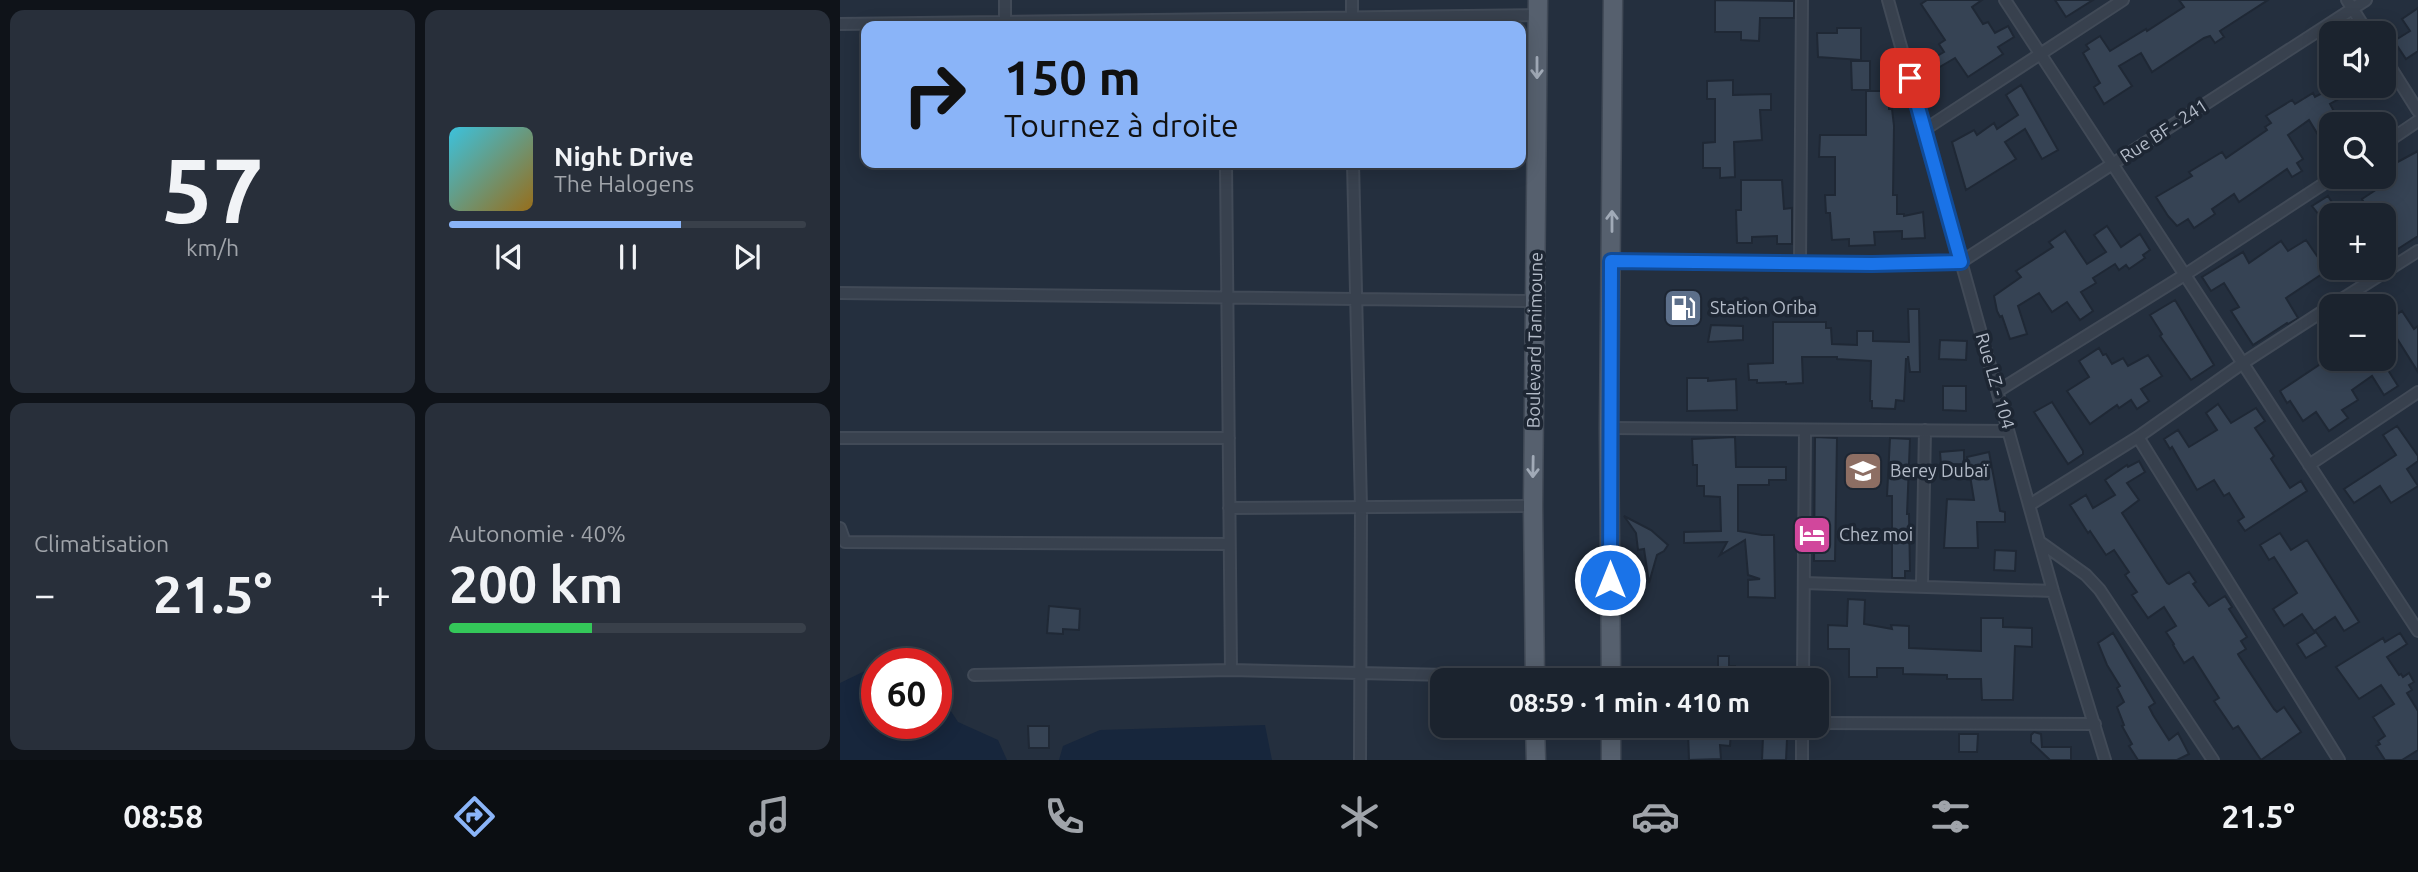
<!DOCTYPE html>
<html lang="fr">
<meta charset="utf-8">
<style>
body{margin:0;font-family:Ubuntu,sans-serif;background:#282f3a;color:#f1f3f6;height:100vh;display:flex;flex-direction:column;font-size:26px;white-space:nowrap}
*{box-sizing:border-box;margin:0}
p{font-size:23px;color:#a0a4aa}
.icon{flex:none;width:38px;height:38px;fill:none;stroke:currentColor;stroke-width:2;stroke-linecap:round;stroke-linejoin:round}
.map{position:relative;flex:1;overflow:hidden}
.side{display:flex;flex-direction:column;gap:10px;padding:10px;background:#0f1319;width:840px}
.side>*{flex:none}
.hud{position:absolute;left:21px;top:21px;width:665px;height:147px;border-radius:14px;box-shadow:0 4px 18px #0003,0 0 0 2px #39404a;background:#8ab4f8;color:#111;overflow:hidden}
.buttons{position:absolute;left:1479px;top:21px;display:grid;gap:14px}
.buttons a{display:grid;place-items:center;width:77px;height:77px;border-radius:14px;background:#1b232e;box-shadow:0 4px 18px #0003,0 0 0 2px #39404a;font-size:35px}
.speed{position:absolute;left:21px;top:648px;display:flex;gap:14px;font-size:35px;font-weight:700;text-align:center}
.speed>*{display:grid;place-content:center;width:91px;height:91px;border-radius:50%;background:#1b232e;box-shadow:0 4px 18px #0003,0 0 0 2px #39404a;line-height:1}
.speed .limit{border:10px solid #d22;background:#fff;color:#111}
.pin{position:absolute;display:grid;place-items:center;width:60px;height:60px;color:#fff;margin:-30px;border-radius:14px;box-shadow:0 4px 10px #0006}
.me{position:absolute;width:77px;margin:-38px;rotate:0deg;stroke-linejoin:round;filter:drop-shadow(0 0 5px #0008)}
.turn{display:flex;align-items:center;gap:24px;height:147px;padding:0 28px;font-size:32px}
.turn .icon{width:91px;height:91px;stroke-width:2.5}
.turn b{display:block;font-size:49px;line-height:60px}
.big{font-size:52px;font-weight:600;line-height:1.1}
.side .tile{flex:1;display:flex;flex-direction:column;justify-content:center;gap:10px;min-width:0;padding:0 24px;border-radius:14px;background:#282f3a}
.side .dial{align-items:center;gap:0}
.dial b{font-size:91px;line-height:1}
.song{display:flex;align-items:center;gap:21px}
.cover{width:84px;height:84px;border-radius:10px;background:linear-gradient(135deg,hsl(190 70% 55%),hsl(40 70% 35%))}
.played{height:7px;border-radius:4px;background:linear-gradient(90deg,#8ab4f8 65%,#39404a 65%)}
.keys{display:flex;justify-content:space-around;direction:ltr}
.heat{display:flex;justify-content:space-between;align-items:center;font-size:38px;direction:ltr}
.charge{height:10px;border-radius:5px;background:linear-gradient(90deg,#34c759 40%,#39404a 0)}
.side .tiles{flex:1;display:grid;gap:10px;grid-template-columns:repeat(2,1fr)}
.trip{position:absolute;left:590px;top:668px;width:399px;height:70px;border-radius:14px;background:#1b232e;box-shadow:0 4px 18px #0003,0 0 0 2px #39404a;font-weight:600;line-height:70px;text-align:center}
.tabs{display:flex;height:112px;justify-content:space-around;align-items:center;background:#0b0e12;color:#a0a4aa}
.tabs .icon{width:49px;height:49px}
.tabs .current{color:#8ab4f8}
.tabs b{font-size:32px;color:#f1f3f6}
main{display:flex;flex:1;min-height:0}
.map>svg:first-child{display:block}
.water{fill:#17263c}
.building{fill:#364354;stroke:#1f2835;stroke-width:2}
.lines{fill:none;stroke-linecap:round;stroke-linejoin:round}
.street-casing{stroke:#414a57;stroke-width:14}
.primary-casing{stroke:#414a57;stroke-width:21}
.street{stroke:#38414e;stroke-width:10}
.primary{stroke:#56606e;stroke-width:18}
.oneway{stroke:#a1aab7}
.route-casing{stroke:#114b97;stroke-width:18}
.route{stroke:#1a73e8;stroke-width:12}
.labels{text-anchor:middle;stroke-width:7;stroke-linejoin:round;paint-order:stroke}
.street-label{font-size:18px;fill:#b4bcc9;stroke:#1d2633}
.poi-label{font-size:18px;fill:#b4bcc9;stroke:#1d2633;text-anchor:start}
</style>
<main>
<section class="side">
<div class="tiles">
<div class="tile dial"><b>57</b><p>km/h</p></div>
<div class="tile">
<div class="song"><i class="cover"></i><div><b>Night Drive</b><p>The Halogens</p></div></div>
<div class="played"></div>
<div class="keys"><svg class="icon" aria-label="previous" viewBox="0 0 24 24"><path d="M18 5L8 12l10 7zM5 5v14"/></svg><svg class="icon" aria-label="pause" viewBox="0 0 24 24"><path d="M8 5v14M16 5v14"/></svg><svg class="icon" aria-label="next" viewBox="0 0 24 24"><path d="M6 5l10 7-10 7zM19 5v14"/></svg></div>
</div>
<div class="tile"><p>Climatisation</p>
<div class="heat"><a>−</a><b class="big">21.5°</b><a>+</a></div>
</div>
<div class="tile"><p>Autonomie · 40%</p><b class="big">200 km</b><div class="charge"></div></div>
</div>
</section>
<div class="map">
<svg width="1578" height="760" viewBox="0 0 1578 760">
<rect width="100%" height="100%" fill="#242f3e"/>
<path class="water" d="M31,668l6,1v54h59v-35l22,34 40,18 9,20h-167v-77z
M425,725l7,35h-213l4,-14 37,-16z"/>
<path class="building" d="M875,0l79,1v17h-34l-1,23 -18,-1v-8h-26z
M1087,0h55l-10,7 11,17 5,-2 7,11 13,-7 6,11 -16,10 5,7 -35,23 -13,-19 -17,10 -6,-9 12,-7 -5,-8 6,-4 -24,-36z
M1215,0h38l-27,17z
M1339,0h89l-48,31 4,6 -9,6 -5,-7 -6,2 -52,34 -11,-19 -22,13 13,20 -28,18 -10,-17 6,-4 -17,-30 6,-4 -3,-4 14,-9 10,15 36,-22 1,2 37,-24z
M1578,8v43l-12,8 -12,-18 16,-10 -8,-12z
M997,28h24v32l-43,-3 -1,-24h20z
M1011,61h19v29h-18z
M893,80v15l38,-1v16h-11l2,30 -28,2 1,35 -15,1v-10h-17v-25l12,-1v-43h-8v-18z
M1181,85l37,65 -16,9 -17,-30 -20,13 11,17 -50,31 -14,-48 22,-12 3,5 17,-12 3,6 21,-14 -12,-20z
M1496,86h26l-32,18 7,13 -6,4v10l-11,7 -11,-18 -21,15 15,24 -6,4 5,8 -10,6 -5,-8 -48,33 -5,-8 -22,15 3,5 -21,14 -6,-9 -11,7 -9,-10 -12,-19 36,-21 -3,-4 33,-20 4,6 41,-28 -2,-3 6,-4 -5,-7 26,-16 3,4 18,-11 2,4z
M1026,91h23v18h3l2,17 -1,69h4v19h7v2l19,-4 2,26 -23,1v-8l-28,1 1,13 -26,1v-7l-17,1 -2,-27h-4l-1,-18h10v-38h-16l1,-22h46z
M1578,151v85l-25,16 -9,-13v-31l-11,7h-31l21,-14 -1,-2 32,-21 -4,-8 3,-2 -1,-3z
M901,180h41l2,29 8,-1v36h-15v-8l-25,1v6h-15l-1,-33h5z
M1488,196l12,19h-21l-7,-9z
M1267,226l14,21 19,-13 10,16 -7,5 2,3 -16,11 -3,-4 -7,5 -4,-6 -22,14 3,5 -15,9 12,19 -13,9 -13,-18 -15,10 -13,-19 -21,13 9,28 -17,5 -8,-23 -2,1 -3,-6 -3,-15 27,-19 -5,-6 37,-24 -4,-5 16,-11 22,33 19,-12 -12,-17z
M1466,240l11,16 14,-9v21l-45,30 12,20 -10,6 -1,-1 -34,22 -22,-34 8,-4 -15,-24 -13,8 -9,-14 41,-25 6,11 32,-22 7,10z
M833,300l24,2 -2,16 -24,-2z
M1335,300l39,65 -23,15 -31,-44 2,-2 -12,-19z
M1068,309h11l1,63h-10l-2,-16v3h-2l-2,42 -8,-1 -1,9 -23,-1v-7h-2l1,-40 -34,-2v-2h-35l1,26 -17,1v-2l-29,1v-3h-8l-1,-16 25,-1v-41h53v6h5l1,16 25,1v-14h16v10l36,1z
M1562,311l12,18 4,-3v46l-22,-35 -12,8v-22z
M871,325l32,1v14l-35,2z
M1100,340l27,1 -1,19 -27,-1z
M1259,348l4,7 3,-1 6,10 11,-6 5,8 20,-11 14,21 -21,13 8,12 -12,8 -6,-9 -12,8 -2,-3 -27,19 -23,-33 22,-14 -10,-16z
M1488,359h53l17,27 -14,9 -12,-19 -20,14 6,10 -16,10 6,8 -19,13 -13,-19 -13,9 -13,-20 -3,2 -7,-12z
M847,378h21v3l28,-2 1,31 -50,1z
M1103,386h23v25l-23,-1z
M1212,402l31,49v3l-15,10 -34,-52z
M1378,404l13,19 25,-15 9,13 -10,7 19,28 -3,3 19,29 11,-7 6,10 -62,40 -7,-10 6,-4 -15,-24 -5,3 -10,-16 -17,10 -25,-43 -2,2 -6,-10 14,-9 11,17 28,-17 -11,-17z
M1557,426l21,30v5l-11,8 11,17 -27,17 -11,-17 -26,17 -10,-14 52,-34 -13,-20z
M895,437l1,30h50v13h-17v5h-31v46l24,4h12l1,63 -27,-1v-17l12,-1 -12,-4 -3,-35 -25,15 7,-13 -43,1v-11l37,-1 -1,-34 -16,-1v-10h-7v-21h-4l-1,-26z
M975,437l22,1 -2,123h-21z
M1050,438l20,1 -3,75h2l1,57h-5v7h-13v-82h-5z
M1124,450v14l-23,1 -1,-13z
M1149,452l11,59 5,1v10h-28l1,26h-34l3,-49 27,1 -7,-43z
M1299,461l6,11 -18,11 12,17 -17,13 45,70 2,1 20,-12 7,10 -3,2 16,22 16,-10 7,11 -3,2 18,28 -6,4 5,8 -8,5 1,2 35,53 3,3 7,-5 17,25 -40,28 -23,-34 -5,3 -6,-9 -13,-19 5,-3 -26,-41 -9,6 -11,-18 1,-1 -8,-12 10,-6 -12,-19 -16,11 -16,-23 5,-3 -12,-17 4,-3 -15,-22 -8,5 -16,-24 -2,2 -18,-28 16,-10 7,13 22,-13 -10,-15 22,-15 1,2z
M784,516l27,14 17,15 -4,6 -7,4 -8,28 -5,-34 -6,1 -2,-17z
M1440,533l11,17 16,-10 52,82 -15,9 -9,-14 -21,14 -12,-17 -18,12 -11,-17 24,-16 -23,-36 -5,3 -9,-15z
M1155,550l21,1 -1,20 -21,-1z
M1008,599l17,1 -1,24 28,5 -1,-4 18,1v22l72,3v-33h22v9l29,1v19l-17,-1 -2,54h-31l-1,-21h-34v-4l-44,-1v-6h-26v9h-28v-28h-21v-24l19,1z
M209,606l31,3 -1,21 -16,-1v5l-16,-1z
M1476,632l10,14 -20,12 -9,-14z
M1273,633l42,70 -6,4 4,8 16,25 9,-7 11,21 -12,6h-39l-9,-14 3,-2 -10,-18 2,-1 -7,-18 7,-5 -7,-14 3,-2 -13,-21 -9,-22z
M1560,633l7,11 -20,13 12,18 2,-1 2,3 6,-4 5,9 -5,3 3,5 -5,3 11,18v39l-16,10h-17l-9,-14 4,-2 -2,-3 7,-5 -12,-19 21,-13 -13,-19 -22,14 -23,-32 47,-29 2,4z
M878,656h11v10h6v2h47l-1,12 -83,1 -1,-13 21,-1z
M188,726h21v22h-20z
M891,730l-1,16 -10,-1 1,14 -32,1 -1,-29z
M1194,732l7,2 1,13h29v13h-21l-19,-18v-7z
M1119,734h19l-1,18h-18z
M923,737l24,2 -1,21h-24z"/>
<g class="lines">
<g class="street-casing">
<path id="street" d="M165,0v22
M1048,0l165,591 52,169
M1165,0l413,631
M1507,0l21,33
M0,24l698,-9
M512,26v-26
M1544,57l34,54
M1084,130l199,-130
M1544,144l34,-23
M386,163l5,507
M513,163l8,344 -1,253
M771,261l261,3 89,-2
M960,262l2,-262
M1121,262l405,-262
M0,293l695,8
M1491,306l87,-55
M1158,391l188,-117 148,-97
M769,428l399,3
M1298,437l201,323
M0,438h389
M1469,465l109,-73
M1191,504l107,-67 105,-74 88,-57
M389,508l304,-2
M0,528l5,14 383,2
M1200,542l46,33 14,15 113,170
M964,583l249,8
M1082,585l3,-155
M134,675l257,-5 304,7
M963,681l2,-251
M976,723l279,1
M962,726v34"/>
</g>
<g class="primary-casing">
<path id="primary" d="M695,681l-2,-175 5,-506
M771,681l-2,-253 4,-428
M695,726l1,34
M771,760v-34"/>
</g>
<use href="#street" class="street"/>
<use href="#primary" class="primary"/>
</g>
<defs><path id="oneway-shaft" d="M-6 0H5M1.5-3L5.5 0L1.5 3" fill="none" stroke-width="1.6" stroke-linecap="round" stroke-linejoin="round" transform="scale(1.75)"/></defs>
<g class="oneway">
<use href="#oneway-shaft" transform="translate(697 68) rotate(90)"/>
<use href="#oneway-shaft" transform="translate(772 221) rotate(-90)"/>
<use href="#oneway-shaft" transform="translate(693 467) rotate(91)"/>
</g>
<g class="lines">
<g class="route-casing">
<path id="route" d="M770,580l1,-319 261,3 89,-2 -51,-184"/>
</g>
<use href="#route" class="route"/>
</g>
<defs>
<g id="fuel-square" transform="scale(2.0125)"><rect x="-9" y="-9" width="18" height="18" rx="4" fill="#5c6f8a" stroke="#1d2633"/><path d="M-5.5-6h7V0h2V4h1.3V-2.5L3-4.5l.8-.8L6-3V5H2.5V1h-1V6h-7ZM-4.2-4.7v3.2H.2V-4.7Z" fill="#fff"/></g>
<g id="school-square" transform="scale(2.0125)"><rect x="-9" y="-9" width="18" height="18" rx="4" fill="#8d6e63" stroke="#1d2633"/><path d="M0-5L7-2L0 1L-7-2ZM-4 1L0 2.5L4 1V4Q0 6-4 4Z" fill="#fff"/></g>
<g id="hotel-square" transform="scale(2.0125)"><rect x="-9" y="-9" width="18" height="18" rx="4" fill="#d1479c" stroke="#1d2633"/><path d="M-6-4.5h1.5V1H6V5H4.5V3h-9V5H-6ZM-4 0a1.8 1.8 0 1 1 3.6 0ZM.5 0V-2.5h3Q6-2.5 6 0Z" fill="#fff"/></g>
</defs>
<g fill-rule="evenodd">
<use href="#fuel-square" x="843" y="308"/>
<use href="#school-square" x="1023" y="471"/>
<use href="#hotel-square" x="972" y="535"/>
</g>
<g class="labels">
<g class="street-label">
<text transform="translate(1324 131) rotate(-33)" y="6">Rue BF - 241</text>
<text transform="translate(695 340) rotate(-89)" y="6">Boulevard Tanimoune</text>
<text transform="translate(1155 381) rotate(74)" y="6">Rue LZ - 104</text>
</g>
<g class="poi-label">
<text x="870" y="314">Station Oriba</text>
<text x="1050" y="477">Berey Dubaï</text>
<text x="999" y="541">Chez moi</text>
</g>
</g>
</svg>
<div class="buttons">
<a><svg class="icon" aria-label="sound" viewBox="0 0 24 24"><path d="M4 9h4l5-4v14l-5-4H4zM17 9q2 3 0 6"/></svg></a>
<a><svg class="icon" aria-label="search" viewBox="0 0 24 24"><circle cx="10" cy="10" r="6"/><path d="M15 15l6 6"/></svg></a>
<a>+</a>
<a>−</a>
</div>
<div class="speed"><div class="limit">60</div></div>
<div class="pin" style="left:1070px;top:78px;background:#d93025"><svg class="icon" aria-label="arrive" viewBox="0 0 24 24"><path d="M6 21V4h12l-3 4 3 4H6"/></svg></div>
<svg class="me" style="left:770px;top:580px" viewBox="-20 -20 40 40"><circle r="17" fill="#1a73e8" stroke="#fff" stroke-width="3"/><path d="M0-11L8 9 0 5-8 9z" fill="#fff"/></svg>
<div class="trip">08:59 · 1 min · 410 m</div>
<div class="hud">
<div class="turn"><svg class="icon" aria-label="right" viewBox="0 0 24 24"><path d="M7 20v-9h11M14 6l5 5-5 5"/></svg><div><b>150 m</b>Tournez à droite</div></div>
</div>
</div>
</main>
<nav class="tabs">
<b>08:58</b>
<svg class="icon current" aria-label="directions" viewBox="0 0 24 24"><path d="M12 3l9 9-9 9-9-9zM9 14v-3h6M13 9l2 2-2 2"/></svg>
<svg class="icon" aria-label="music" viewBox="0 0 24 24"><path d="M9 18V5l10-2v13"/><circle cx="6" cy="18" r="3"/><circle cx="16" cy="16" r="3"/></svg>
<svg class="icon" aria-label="phone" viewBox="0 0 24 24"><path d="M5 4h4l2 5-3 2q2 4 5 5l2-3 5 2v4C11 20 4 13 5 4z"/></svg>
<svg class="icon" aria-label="climate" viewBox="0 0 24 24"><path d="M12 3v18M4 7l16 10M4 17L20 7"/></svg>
<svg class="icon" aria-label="car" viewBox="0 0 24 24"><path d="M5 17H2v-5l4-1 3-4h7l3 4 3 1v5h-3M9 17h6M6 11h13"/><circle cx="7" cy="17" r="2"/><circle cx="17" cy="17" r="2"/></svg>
<svg class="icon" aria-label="filters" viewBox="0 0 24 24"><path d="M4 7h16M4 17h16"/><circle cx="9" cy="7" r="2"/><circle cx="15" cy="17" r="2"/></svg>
<b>21.5°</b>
</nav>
